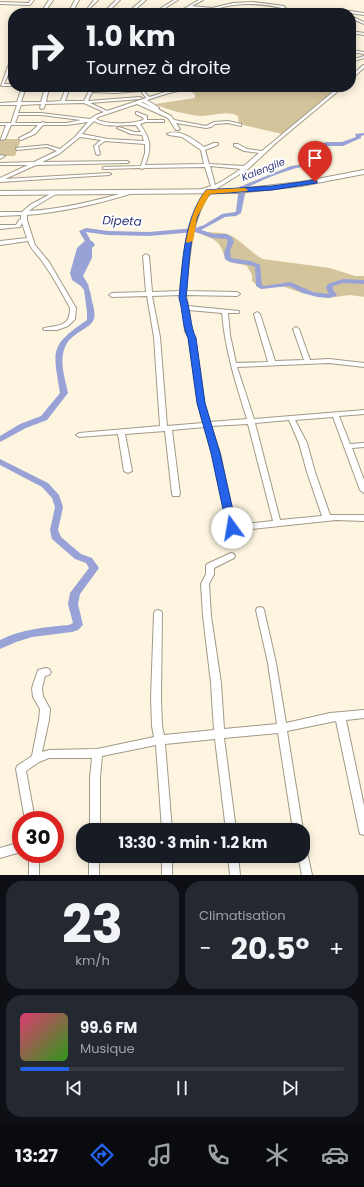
<!DOCTYPE html>
<html lang="fr">
<meta charset="utf-8">
<style>
body{margin:0;font-family:Poppins,sans-serif;background:#242831;color:#f1f3f6;height:100vh;display:flex;flex-direction:column;font-size:15px;white-space:nowrap}
*{box-sizing:border-box;margin:0}
p{font-size:13px;color:#9ea1a6}
.icon{flex:none;width:22px;height:22px;fill:none;stroke:currentColor;stroke-width:2;stroke-linecap:round;stroke-linejoin:round}
.map{position:relative;height:875px;overflow:hidden}
.sheet{display:flex;flex-direction:column;gap:6px;padding:6px;background:#0d0f14;flex:1}
.sheet>*{flex:none}
.top-card{position:absolute;left:8px;top:8px;width:348px;height:84px;border-radius:16px;box-shadow:0 2px 10px #0003;background:#171b24;color:#f1f3f6;overflow:hidden}
.speed{position:absolute;left:12px;top:811px;display:flex;gap:8px;font-size:20px;font-weight:700;text-align:center}
.speed>*{display:grid;place-content:center;width:52px;height:52px;border-radius:50%;background:#171b24;box-shadow:0 2px 10px #0003;line-height:1}
.speed .limit{border:6px solid #d22;background:#fff;color:#111}
.pin{position:absolute;display:grid;place-items:center;width:34px;height:34px;color:#fff;margin:-41px -17px;border-radius:50% 50% 50% 0;rotate:-45deg;box-shadow:0 0 4px #0007}
.pin .icon{rotate:45deg}
.me{position:absolute;width:44px;margin:-22px;rotate:347deg;stroke-linejoin:round;filter:drop-shadow(0 0 3px #0008)}
.turn{display:flex;align-items:center;gap:14px;height:84px;padding:0 12px;font-size:18px}
.turn .icon{width:52px;height:52px;stroke-width:2.5}
.turn b{display:block;font-size:28px;line-height:34px}
.big{font-size:30px;font-weight:700;line-height:1.1}
.sheet .card{flex:1;display:flex;flex-direction:column;justify-content:center;gap:6px;min-width:0;padding:0 14px;border-radius:16px;background:#242831}
.sheet .dial{align-items:center;gap:0}
.dial b{font-size:52px;line-height:1}
.song{display:flex;align-items:center;gap:12px}
.cover{width:48px;height:48px;border-radius:6px;background:linear-gradient(135deg,hsl(340 70% 55%),hsl(110 70% 35%))}
.played{height:4px;border-radius:2px;background:linear-gradient(90deg,#2563eb 15%,#363941 15%)}
.keys{display:flex;justify-content:space-around;direction:ltr}
.heat{display:flex;justify-content:space-between;align-items:center;font-size:22px;direction:ltr}
.sheet .tiles{flex:1;display:grid;gap:6px;grid-template-columns:1fr 1fr}
.card:last-child{grid-column:span 2}
.trip{position:absolute;left:76px;top:823px;width:234px;height:40px;border-radius:16px;background:#171b24;box-shadow:0 2px 10px #0003;font-weight:700;line-height:40px;text-align:center}
.tabs{display:flex;height:64px;justify-content:space-around;align-items:center;background:#090b0e;color:#9ea1a6}
.tabs .icon{width:28px;height:28px}
.tabs .selected{color:#2563eb}
.tabs b{font-size:18px;color:#f1f3f6}
.map>svg:first-child{display:block}
.green{fill:#d4c49c}
.water{fill:#99a2d7}
.lines{fill:none;stroke-linecap:round;stroke-linejoin:round}
.river{fill:#99a2d7;fill-rule:evenodd}
.minor-casing{stroke:#a29a88;stroke-width:2}
.highway-casing{stroke:#a29a88;stroke-width:2}
.minor{fill:#fff;fill-rule:evenodd}
.highway{fill:#fff;fill-rule:evenodd}
.route{fill:#2563eb;stroke:#184099}
.slow{fill:#f59e0b}
.labels{text-anchor:middle;stroke-width:4;stroke-linejoin:round;paint-order:stroke}
.far-water-label{font-size:10px;font-style:italic;fill:#343979;stroke:#fff}
.water-label{font-size:12px;font-style:italic;fill:#343979;stroke:#fff}
</style>
<div class="map">
<svg width="364" height="875" viewBox="0 0 364 875">
<rect width="100%" height="100%" fill="#fdf5e0"/>
<path class="green" d="M198,87h141l-18,17 -39,30 -43,-10 -1,-8c-12,-6 -24,0 -37,0 -13,-1 -34,-6 -46,-12l40,-6v-4l-10,-5z
M0,139h21l-6,17h-15z
M208,232c7,1 16,0 22,3 12,6 21,18 33,24l67,9 25,8h9v21l-14,-2 -22,3 -26,-5 -20,-7 -21,3 -9,-8v-6l-5,-9 -21,-6c-6,-16 -6,-19 -23,-25z"/>
<path class="water" d="M87,239l6,3 2,3 -3,3v10l-9,18 6,10 -2,4 -15,-10 -2,-7 7,-25z"/>
<g class="lines">
<path class="river" d="M364,133v2l-3,1v2l-18,8h-17l-3,1 3,13c-10,9 -22,5 -33,9 -17,5 -33,12 -49,20l1,5 -4,19 -5,3 -11,1 -24,13 13,4h12l6,3 2,5 -4,8 1,8 20,3 9,4 2,20 2,1 26,-4 23,10 16,2 -3,-6 2,-4 15,-5 21,1v4l-21,-1 -10,3 -1,2 5,7 -1,1 -7,2 -12,-1 -14,-4 -14,-7 -28,3 -5,-3 -1,-19c-10,-5 -22,-1 -30,-8 -3,-10 4,-13 2,-20l-14,-1 -18,-6 -46,4 -41,-1 -22,-3 6,11 -3,6 -2,1 -3,-2 2,-5 -7,-12 7,-3 22,3 41,1 46,-4 9,-3 18,-11 13,-2 1,-1 3,-24 52,-21 21,-3 8,-3 -2,-15 8,-3h16l14,-5 -1,-3z
M80,279c7,3 10,10 11,17 1,8 6,17 2,25 -3,7 -23,13 -28,26 -6,15 0,31 3,46l-21,27 -21,8 -26,14v-6l20,-12 21,-8 19,-23c-7,-43 -11,-47 27,-73v-8l-3,-22 -7,-9z
M0,459l48,24 11,12 4,12 -5,23 3,7 20,17 11,4 7,10 -19,26 -2,10 5,21 -5,5 -6,2 -40,5 -16,5 -16,7v-9c22,-11 45,-13 69,-15l4,-2 -5,-19 2,-11 19,-25 -3,-5 -11,-4 -23,-20 -2,-9 5,-23 -3,-9 -10,-11 -42,-22z"/>
<g class="minor-casing">
<path id="minor" d="M30,0h4l-4,5 -30,-1v-2l29,1z
M49,0h4l-6,9 1,4h-4l-1,-4z
M75,0h4l-7,13h-4z
M94,0h4l-11,11 11,2h-14z
M116,0h4l-13,13h-4z
M142,0h4l-15,13h-4z
M174,0h4l-21,13h-4z
M199,0h4l-11,6 20,2 21,-5 20,-1 31,4 1,2 12,5h-5l-9,-3 -1,-2c-22,-5 -44,-6 -66,1l16,4 -19,-3 -6,3h-5l6,-3 -18,-2 -9,5h-4z
M335,9l29,4v2l-28,-4z
M351,16l13,6v2l-13,-6z
M351,31l13,2v2l-13,-2z
M351,50l13,2v2l-13,-2z
M364,56v2l-13,4v-2z
M13,57v6l-9,21h9v2h-12l10,-28z
M363,65h1v3l-13,11v-3z
M22,87h4l-5,15h20l4,-15h4l-3,15 15,-1 5,-14h4l-5,14h19l5,-10 2,-1 24,1 27,-2 7,8c16,-5 31,-10 47,-10l-27,6 -22,7 11,7 1,1 -1,1 13,7 3,4 32,6 8,-4 14,-1 13,3v2l-13,-3 -13,1 -4,3 -5,1 -30,-5 4,6 -2,1h-2l-8,-12 -31,-14 -39,13 -2,2c10,6 36,5 47,1l1,-2 -8,-4v-2h1l10,4v4h17v2h-18l-6,2c11,16 12,23 5,41l59,-1 -3,-14 -19,-13 -13,-2 -2,-1c13,-6 27,6 37,13l10,-4h4v2l-13,5 4,14 35,2 15,-13 -15,-2 -10,-5v-2h4l9,5 15,2 77,-64h4l-66,55 -29,27 -32,20 -15,3h-2v-2l12,-4 -6,-19 -61,1 -2,1 -2,-1 -35,1h-2v-2l38,-1 4,-13v-9l-40,-3 -7,5 2,8 -2,1 -2,-1 -2,-8 7,-6 -21,-3 -21,17 -17,8 85,-1 2,1 -2,1 -91,2 -31,14 104,-6 2,1 -2,1 -109,7v-4l28,-13h-28v-2l34,-1 23,-11 -10,-4 -29,3 -2,-1v-1l31,-3 13,4 15,-12 13,-15 -21,3h-24l-8,9 -14,6 -2,-1v-1l12,-6 7,-7h-27l-6,14 -4,1v-1l5,-14h-6v-2h11l6,-18h-17v-2l17,-1zM141,91l5,7 -39,13 -17,-8 50,-4 2,-1 -2,-1 -52,4 4,-9 23,1zM141,102h2l9,5zM84,103l20,9 -8,3 -6,4 -49,-6h-23l3,-8 20,-1 -1,4 2,1 2,-1 1,-4zM18,115h23l40,5 -14,3h-22l-2,-1 -2,1h-26zM94,121c11,7 29,4 42,4l5,7h-7l-15,-5 -2,1 14,6 11,1 2,6 -36,-2 -26,-5 5,-6zM210,166l31,3 -17,11 -9,5z
M1,155l4,1 -5,3v-3z
M131,191h2v2c-35,11 -70,19 -106,22v5l8,25 14,17 27,46 -1,11 -7,7 -11,4h-13l-1,-1 1,-1c15,-3 26,-1 26,-20 -8,-15 -16,-30 -26,-44 -5,-8 -13,-14 -16,-23l-28,4v-4l27,-3 -5,-15 -2,4 -20,2v-4h16l3,-5 2,-1v-4l-21,1v-4h22l8,-7 24,-13 2,1v1l-22,13 -5,4c35,-2 68,-11 102,-20z
M206,191l4,1c-20,31 -20,63 -24,99l51,1 3,2 -3,2 -51,-1 2,11 51,5v2h-11l2,22 6,28 32,-1 -14,-48 3,-2 3,2 15,47 29,-1 -11,-31 3,-2 3,2 11,31 19,-1 35,4v4l-35,-4 -92,4 17,52 110,-9v4l-25,2 11,28 14,-1v4l-12,1 12,32v13l-4,-3 -27,-73 -38,3 12,23 8,29 15,43h34v6l-28,-1 -104,11 -3,-1 -17,-77 -7,-26 -33,3 8,64 -1,2h-6l-1,-2 -7,-63 -40,3 7,37 -4,2 -4,-2 -6,-37 -39,3 -3,-2 3,-2 81,-7 -6,-89 -7,-41 -35,1 -3,-2 3,-2 34,-1 -3,-36 3,-2 3,2 3,36 28,-1c4,-37 5,-68 26,-100zM180,295l3,13 2,23 4,7 9,65 5,20 -36,3 -7,-89 -8,-41zM189,310l33,3c3,37 14,71 25,106l-37,3 -6,-19 -9,-65 -4,-7zM289,420l10,23 8,29 15,44 -42,4 -25,-97zM248,424l25,97 -38,4 -15,-72 -9,-27z
M231,553l3,1 1,2 -1,2 -20,10v6l-5,10 2,32 10,67 3,46 53,-5 -9,-61 -12,-53 1,-2 3,-1 3,1 1,2 12,53 10,60 44,-10 34,-3v8l-18,2 18,86v29l-4,-1 -1,-4 -23,-109 -49,10 16,99v1l-10,-1 -15,-97 -54,5 12,92h-10l-11,-91 -50,5 7,86h-10l-6,-85 -54,11 -2,21v53h-10v-53l2,-19h-43l-10,4 -13,9 9,49h-10l-9,-51 1,-3 15,-10 7,-36 1,-11 -7,-12 -1,-9 6,-18 8,-2 3,1 2,3 -2,3 -4,1 -3,12 1,8 7,13 -1,11 -7,32 7,-2 48,-1 57,-12 -2,-11 -1,-28 3,-85 1,-2 3,-1 3,1 1,2 -1,85 1,28 2,9 50,-5 -3,-47 -8,-67 -2,-32 5,-10v-8l1,-2z
M21,842v10l-21,6v-10z
M303,851l4,1 5,23h-10l-4,-19h5z
M29,854h10v21h-10z
M89,856h10v19h-10z
M162,856h10v19h-10z
M228,856h10l2,19h-10z"/>
</g>
<g class="highway-casing">
<path id="highway" d="M364,170v4l-63,12 -64,7 -237,2v-4l237,-2 64,-7z"/>
</g>
<use href="#minor" class="minor"/>
<use href="#highway" class="highway"/>
</g>
<path class="route" d="M315,180l2,1v2l-45,7 -62,4c-22,28 -20,70 -24,104 5,13 4,28 10,40l9,65 15,50 17,75 -2,2h-7l-1,-2 -16,-75 -14,-50 -9,-65c-6,-12 -5,-27 -9,-40 4,-36 4,-78 27,-108l66,-4z"/>
<path class="slow" d="M245,188l3,2 -1,1 -37,3 -13,23 -4,24 -6,2 -1,-2c4,-19 8,-35 20,-51z"/>
<g class="labels">
<g class="far-water-label">
<text transform="translate(263 169) rotate(-22)" y="4">Kalengile</text>
</g>
<g class="water-label">
<text transform="translate(122 221) rotate(2)" y="4">Dipeta</text>
</g>
</g>
</svg>
<div class="speed"><div class="limit">30</div></div>
<div class="pin" style="left:315px;top:182px;background:#d93025"><svg class="icon" aria-label="arrive" viewBox="0 0 24 24"><path d="M6 21V4h12l-3 4 3 4H6"/></svg></div>
<svg class="me" style="left:232px;top:528px" viewBox="-20 -20 40 40"><circle r="19" fill="#fff"/><path d="M0-13L10 11 0 6-10 11z" fill="#2563eb"/></svg>
<div class="trip">13:30 · 3 min · 1.2 km</div>
<div class="top-card">
<div class="turn"><svg class="icon" aria-label="right" viewBox="0 0 24 24"><path d="M7 20v-9h11M14 6l5 5-5 5"/></svg><div><b>1.0 km</b>Tournez à droite</div></div>
</div>
</div>
<section class="sheet">
<div class="tiles">
<div class="card dial"><b>23</b><p>km/h</p></div>
<div class="card"><p>Climatisation</p>
<div class="heat"><a>−</a><b class="big">20.5°</b><a>+</a></div>
</div>
<div class="card">
<div class="song"><i class="cover"></i><div><b>99.6 FM</b><p>Musique</p></div></div>
<div class="played"></div>
<div class="keys"><svg class="icon" aria-label="previous" viewBox="0 0 24 24"><path d="M18 5L8 12l10 7zM5 5v14"/></svg><svg class="icon" aria-label="pause" viewBox="0 0 24 24"><path d="M8 5v14M16 5v14"/></svg><svg class="icon" aria-label="next" viewBox="0 0 24 24"><path d="M6 5l10 7-10 7zM19 5v14"/></svg></div>
</div>
</div>
</section>
<nav class="tabs">
<b>13:27</b>
<svg class="icon selected" aria-label="directions" viewBox="0 0 24 24"><path d="M12 3l9 9-9 9-9-9zM9 14v-3h6M13 9l2 2-2 2"/></svg>
<svg class="icon" aria-label="music" viewBox="0 0 24 24"><path d="M9 18V5l10-2v13"/><circle cx="6" cy="18" r="3"/><circle cx="16" cy="16" r="3"/></svg>
<svg class="icon" aria-label="phone" viewBox="0 0 24 24"><path d="M5 4h4l2 5-3 2q2 4 5 5l2-3 5 2v4C11 20 4 13 5 4z"/></svg>
<svg class="icon" aria-label="climate" viewBox="0 0 24 24"><path d="M12 3v18M4 7l16 10M4 17L20 7"/></svg>
<svg class="icon" aria-label="car" viewBox="0 0 24 24"><path d="M5 17H2v-5l4-1 3-4h7l3 4 3 1v5h-3M9 17h6M6 11h13"/><circle cx="7" cy="17" r="2"/><circle cx="17" cy="17" r="2"/></svg>
</nav>
